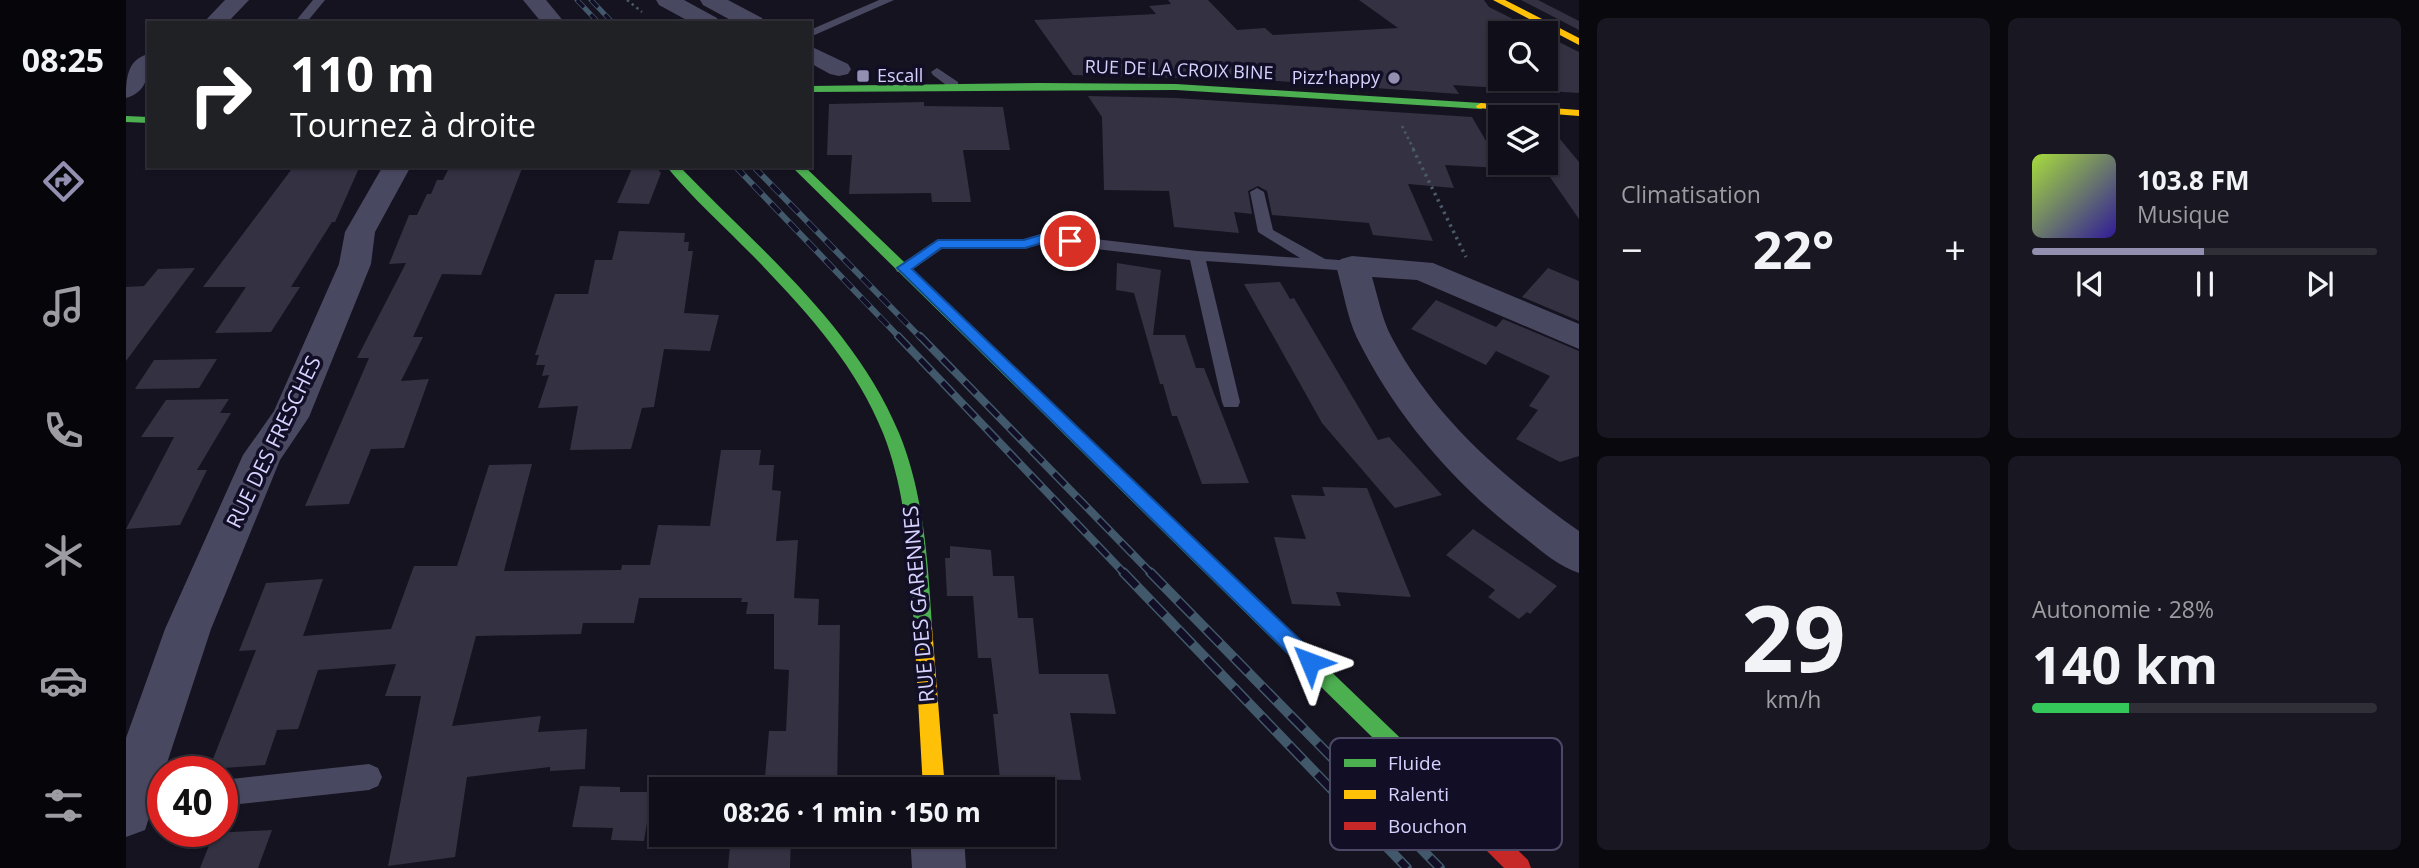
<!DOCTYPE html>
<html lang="fr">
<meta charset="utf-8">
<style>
body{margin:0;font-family:"Open Sans",sans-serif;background:#191721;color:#f1f3f6;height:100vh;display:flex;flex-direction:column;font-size:26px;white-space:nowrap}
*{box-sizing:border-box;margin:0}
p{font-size:23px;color:#9c9ca2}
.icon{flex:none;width:38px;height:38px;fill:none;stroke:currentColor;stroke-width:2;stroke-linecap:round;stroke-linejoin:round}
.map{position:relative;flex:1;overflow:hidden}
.drawer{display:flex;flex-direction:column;gap:18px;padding:18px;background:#09080d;width:840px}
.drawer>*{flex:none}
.banner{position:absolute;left:21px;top:21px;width:665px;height:147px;border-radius:0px;box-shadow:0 2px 5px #0004,0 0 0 2px #302e37;background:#202124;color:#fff;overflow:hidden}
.fabs{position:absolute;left:1362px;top:21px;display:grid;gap:14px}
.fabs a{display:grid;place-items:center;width:70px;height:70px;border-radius:0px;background:#100e18;box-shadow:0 2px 5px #0004,0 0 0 2px #302e37;font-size:35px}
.speed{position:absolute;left:21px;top:756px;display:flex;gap:14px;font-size:35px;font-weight:700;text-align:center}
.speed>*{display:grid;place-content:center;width:91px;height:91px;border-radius:50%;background:#100e18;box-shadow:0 2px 5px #0004,0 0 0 2px #302e37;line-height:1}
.speed .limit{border:10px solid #d22;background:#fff;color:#111}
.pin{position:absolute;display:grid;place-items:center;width:60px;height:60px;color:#fff;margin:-30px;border:4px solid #fff;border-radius:50%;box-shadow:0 2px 7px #0007}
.me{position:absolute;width:77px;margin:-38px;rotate:314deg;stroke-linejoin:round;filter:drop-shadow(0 0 5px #0008)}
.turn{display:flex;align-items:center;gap:24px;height:147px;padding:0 28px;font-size:32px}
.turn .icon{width:91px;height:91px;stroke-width:2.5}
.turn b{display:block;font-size:49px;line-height:60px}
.big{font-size:52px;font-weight:700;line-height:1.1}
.drawer .tile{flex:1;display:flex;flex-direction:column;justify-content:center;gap:10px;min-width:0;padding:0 24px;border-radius:10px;background:#191721}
.drawer .dial{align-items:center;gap:0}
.dial b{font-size:91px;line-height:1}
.song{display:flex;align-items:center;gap:21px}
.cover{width:84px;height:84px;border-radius:10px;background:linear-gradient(135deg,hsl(80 70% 55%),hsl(250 70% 35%))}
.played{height:7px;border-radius:4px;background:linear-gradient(90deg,#928fb1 50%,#302e37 50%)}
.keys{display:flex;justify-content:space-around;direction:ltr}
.heat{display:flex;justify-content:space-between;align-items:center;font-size:38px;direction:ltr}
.charge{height:10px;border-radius:5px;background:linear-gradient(90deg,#34c759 28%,#302e37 0)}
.drawer .tiles{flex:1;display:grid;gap:18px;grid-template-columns:repeat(2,1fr)}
.trip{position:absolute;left:523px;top:777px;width:406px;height:70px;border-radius:0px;background:#100e18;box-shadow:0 2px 5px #0004,0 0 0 2px #302e37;font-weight:700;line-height:70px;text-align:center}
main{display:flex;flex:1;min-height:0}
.tab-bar{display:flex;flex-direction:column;width:126px;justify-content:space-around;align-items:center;background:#06060a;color:#9c9ca2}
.tab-bar .icon{width:49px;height:49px}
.tab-bar .selected{color:#928fb1}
.tab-bar b{font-size:32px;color:#f1f3f6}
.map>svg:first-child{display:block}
.building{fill:#333142}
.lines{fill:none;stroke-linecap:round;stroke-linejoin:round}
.path-far1{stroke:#4a5a69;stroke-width:2.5;stroke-dasharray:2.5 3.5;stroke-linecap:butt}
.path{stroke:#4a5a69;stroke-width:3.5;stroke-dasharray:2.5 4.5;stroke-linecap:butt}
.lane{fill:#494861;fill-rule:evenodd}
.street{fill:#494861;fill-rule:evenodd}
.fast{fill:#4caf50;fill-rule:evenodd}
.slow{fill:#ffc107;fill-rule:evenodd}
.jam{fill:#c62828;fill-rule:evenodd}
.rail-far3-casing{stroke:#41596a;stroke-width:5}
.rail-far2-casing{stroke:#41596a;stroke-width:6}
.rail-far1-casing{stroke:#41596a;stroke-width:8}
.rail-casing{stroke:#41596a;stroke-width:10}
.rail-far3{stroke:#110e25;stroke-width:3.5;stroke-dasharray:10;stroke-linecap:butt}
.rail-far2{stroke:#110e25;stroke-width:4.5;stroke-dasharray:13;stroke-linecap:butt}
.rail-far1{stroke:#110e25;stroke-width:5;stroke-dasharray:16;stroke-linecap:butt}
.rail{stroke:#110e25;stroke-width:7;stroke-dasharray:20;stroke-linecap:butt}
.route{fill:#1a73e8;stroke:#114b97;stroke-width:2}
.poi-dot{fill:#928fb1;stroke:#110e25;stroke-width:2.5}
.labels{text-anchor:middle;stroke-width:7;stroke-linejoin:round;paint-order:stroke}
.far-street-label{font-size:18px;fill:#d6d2ff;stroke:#110e25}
.far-poi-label{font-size:18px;fill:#d6d2ff;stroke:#110e25;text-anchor:start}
.street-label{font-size:21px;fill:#d6d2ff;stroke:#110e25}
.key{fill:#110e25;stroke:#4c4966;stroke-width:2}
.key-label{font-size:19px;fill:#d6d2ff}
</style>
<main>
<nav class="tab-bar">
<b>08:25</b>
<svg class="icon selected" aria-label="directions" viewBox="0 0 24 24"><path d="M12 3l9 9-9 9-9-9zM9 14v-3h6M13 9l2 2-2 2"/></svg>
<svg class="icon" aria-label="music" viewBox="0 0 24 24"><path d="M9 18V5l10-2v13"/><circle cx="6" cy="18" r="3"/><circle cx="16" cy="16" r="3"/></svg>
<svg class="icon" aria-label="phone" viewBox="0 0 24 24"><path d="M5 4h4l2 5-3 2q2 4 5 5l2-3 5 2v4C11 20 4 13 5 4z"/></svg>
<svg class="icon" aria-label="climate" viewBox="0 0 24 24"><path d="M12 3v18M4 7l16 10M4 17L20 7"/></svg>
<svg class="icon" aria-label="car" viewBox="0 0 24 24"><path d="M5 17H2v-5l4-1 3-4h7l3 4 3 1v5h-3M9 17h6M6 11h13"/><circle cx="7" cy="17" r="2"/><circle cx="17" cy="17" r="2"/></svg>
<svg class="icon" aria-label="filters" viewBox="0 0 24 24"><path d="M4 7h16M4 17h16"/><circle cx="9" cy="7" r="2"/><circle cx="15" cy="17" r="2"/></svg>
</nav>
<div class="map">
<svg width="1453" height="868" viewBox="0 0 1453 868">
<rect width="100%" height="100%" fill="#151320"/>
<path class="building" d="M1042,0h40l29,30 28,-2 8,7 125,-7 -39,-28h125l5,7 52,26h-41v46h45v-44l34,17v41l-126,-8 6,9 -182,-13 -204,-6 -39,-55 122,-6 -7,-8 22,-2z
M1395,0h17l41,21v9z
M962,96l88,2 296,19 30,51 -57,-3 9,23 -46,-4 25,57 -60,-6 -4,-12 -97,-8 -5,-24 -9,-5 -10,5 4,23 -18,-2 5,21 -65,-6 -5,-36 -65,-1 -2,-73z
M798,102v4l79,1 7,43h-47l8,52h-39l-1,-9 -82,1 3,-39h-25l2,-51z
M1419,121l34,41v57l-34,-49z
M168,166h66l-25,56h-3l-41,65h9l-29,45 -56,1 31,-46h-43z
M324,166h73l-42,109 -39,-1 -29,63h10l-22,44 28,-2 -25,69 -33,1 -22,55 -44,2 64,-148h-12l49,-95 -17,1 20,-49h8l10,-21h4l6,-14h6z
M507,166h22l6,7 -12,31 -32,-1z
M493,231l66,2 -1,9h5l-1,9h5l-9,62 35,2 -9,36 -46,-2 -10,58 -12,1 -11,41 -61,1 8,-44 -40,2 11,-33 -7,1 3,-11h-9l3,-10h-4l20,-61h33l7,-34h17z
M991,263l44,7 -8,65h32l11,33h8l45,115 -47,1 -25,-68h-5l-9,-32h-3l-26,-91 -18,-3z
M69,268l-32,43 -37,50v-74l18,-1 14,-17z
M1422,268l31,13v40l-57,-24z
M1154,282l10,17 4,-1 84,142 11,-3 53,58 -47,13 -73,-85 -78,-139z
M1310,300l60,27 7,-8 76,32v105l-19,6 -44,-23 22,-29 -9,-4 21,-30 -54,-25 -10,14 -75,-36z
M91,359l-18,29 -64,1 19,-29z
M103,399l-9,14h11l-34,57h10l-27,55 -54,4 48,-92h-33l25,-37z
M595,450h40l-2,15h15l-2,25 9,1 -5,50 22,-1 -4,58 25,1 -1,26h22l-3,164h-73l5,-58h17l3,-61 -15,-1v-55h-28l2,-12h-7l1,-4h-103l-5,25h-51l-2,11 -105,2 -24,90 89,-10 -3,16 49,-3 -2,40 -35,2v-4l-83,10 -12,80 -67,9 33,-170h-36l11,-32 -78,6 -20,59 -21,1 -12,35 -56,4 47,-119 -17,1 27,-68 57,-4 -20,57 88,-7 23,-63h43l32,-101 43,-1 -28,107 117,-1 1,-5h28l8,-40 52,1z
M1196,487l45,1 44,109 -75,-5 5,14 -49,-2 -18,-67 32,2 -15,-44 34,1z
M1347,529l84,57 -27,28 -3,-2 -8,7 -31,-22 7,-7 -49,-35z
M824,546l41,4 2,26h21l4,42h15l6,56h69l8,40 -46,-1 11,67 -81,-1 -7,-65h5l-7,-56h-13l-5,-62h-26l-2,-38h5z
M454,786l40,1v5h32l-8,49 -33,-1 2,-12 -41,-1z
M146,830l-14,38h-58l14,-35z
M605,835h60l-1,33h-62z"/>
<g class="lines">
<path class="path-far1" d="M501,0l15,12
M1276,126l12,24"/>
<path class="path" d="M1287,149l53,108"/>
<path class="lane" d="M187,0h12l-19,23h-12z
M753,0h15l-84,37v-7z
M811,68l21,14v6h-8l-17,-13 -2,-3z
M1131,188l7,4 9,38 52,29 27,2 8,5 -8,5 -146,-10 34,141 -2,5h-14l-2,-5 -32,-142 -145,-17 -20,6h-83l-33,23h-12l-2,-4 43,-29h86l20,-6 153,18 103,7 -42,-26 -8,-40z
M243,764l9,4 4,9 -4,9 -9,4 -147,16v-26z
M37,786v26l-37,1v-22z"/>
<path class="street" d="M99,0h24l-22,23h-24z
M397,0h23l19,23h-23z
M530,0h28l33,18 3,5h-28l-33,-18z
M574,0h28l34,18 3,5h-29l-33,-18z
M684,46l38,18 3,5 -3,5 -9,2 -9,-2 -20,-11z
M23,54c0,19 -1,38 -23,44 0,-19 1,-39 23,-44z
M257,166h28l-36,66 -4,32 -62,153 -29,43 -69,169 -66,201 -19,7v-99l39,-109 78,-174 31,-44 65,-147 6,-32z
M1226,256l81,7 146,61v25l-162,-69 -45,-3c6,20 10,43 20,61 43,81 113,141 187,193v42c-21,-7 -36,-21 -54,-35 -70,-53 -128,-120 -168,-200 -10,-21 -14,-49 -21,-72l5,-7z
M784,835h54l2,33h-54z"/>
<path class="fast" d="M913,83l137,1 305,19 5,3 -5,3 -305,-19 -366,2v-6z
M0,116l23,1v6l-23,-1z
M540,166h13c79,82 175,159 220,267 25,61 29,129 33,194l-2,6 -7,2 -7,-2 -2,-6c-4,-65 -7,-133 -31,-194 -26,-66 -75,-120 -124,-171 -31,-32 -65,-62 -93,-96z
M665,166h13l637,611 4,7 -4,7 -7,4 -7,-4z"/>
<path class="slow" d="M1367,0h12l74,38v7z
M1355,103l98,7v6l-102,-8 -1,-2z
M797,619l7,2 2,6 13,162h-22l-9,-162 2,-6z"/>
<path class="jam" d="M1308,773l7,4 87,83 3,8h-27l-77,-77 -4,-7 4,-7z"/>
<g class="rail-far3-casing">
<path id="rail-far3" d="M451,0l19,20
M465,0l22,23"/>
</g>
<g class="rail-far2-casing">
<path id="rail-far2" d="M609,166l165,172
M627,166l168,172"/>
</g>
<g class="rail-far1-casing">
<path id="rail-far1" d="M772,336l227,238
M794,336l232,238"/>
</g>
<g class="rail-casing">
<path id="rail" d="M997,572l284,296
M1024,572l290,296"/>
</g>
<use href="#rail-far3" class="rail-far3"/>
<use href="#rail-far2" class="rail-far2"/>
<use href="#rail-far1" class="rail-far1"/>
<use href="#rail" class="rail"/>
</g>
<path class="route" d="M918,234l26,3 6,4 -6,4 -25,-3 -20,6h-84l-29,21 405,387 2,6 -2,6 -7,3 -7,-3 -406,-400 41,-28h86z"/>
<g class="poi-dot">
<rect x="730" y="69" width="14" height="14" rx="3.5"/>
<circle cx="1268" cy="78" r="7"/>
</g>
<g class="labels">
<g class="far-street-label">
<text transform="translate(1053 70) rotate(2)" y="6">RUE DE LA CROIX BINE</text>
</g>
<g class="far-poi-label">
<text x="751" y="82">Escall</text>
<text x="1254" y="84" text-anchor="end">Pizz'happy</text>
</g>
<g class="street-label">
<text transform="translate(148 442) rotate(-64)" y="7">RUE DES FRESCHES</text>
<text transform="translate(793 604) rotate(-95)" y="7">RUE DES GARENNES</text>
</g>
</g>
<rect x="1204" y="738" width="232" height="112" rx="10" class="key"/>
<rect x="1218" y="759" width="32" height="8" fill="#4caf50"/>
<rect x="1218" y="790" width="32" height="9" fill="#ffc107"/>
<rect x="1218" y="822" width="32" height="8" fill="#c62828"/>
<g class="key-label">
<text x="1262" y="770">Fluide</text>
<text x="1262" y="801">Ralenti</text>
<text x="1262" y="833">Bouchon</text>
</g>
</svg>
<div class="fabs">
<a><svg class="icon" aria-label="search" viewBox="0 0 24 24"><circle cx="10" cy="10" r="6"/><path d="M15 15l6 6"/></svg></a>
<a><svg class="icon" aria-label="layers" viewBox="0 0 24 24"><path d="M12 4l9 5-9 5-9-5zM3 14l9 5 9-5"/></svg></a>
</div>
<div class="speed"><div class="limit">40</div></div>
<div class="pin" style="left:944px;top:241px;background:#d93025"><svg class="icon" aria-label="arrive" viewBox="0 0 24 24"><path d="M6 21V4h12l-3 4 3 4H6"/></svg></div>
<svg class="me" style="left:1184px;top:662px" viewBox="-20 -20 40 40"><path d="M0-17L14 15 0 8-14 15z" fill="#1a73e8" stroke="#fff" stroke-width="4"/></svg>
<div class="trip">08:26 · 1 min · 150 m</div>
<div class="banner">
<div class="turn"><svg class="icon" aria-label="right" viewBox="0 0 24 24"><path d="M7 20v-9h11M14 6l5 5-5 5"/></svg><div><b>110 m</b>Tournez à droite</div></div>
</div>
</div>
<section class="drawer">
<div class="tiles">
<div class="tile"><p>Climatisation</p>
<div class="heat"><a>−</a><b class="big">22°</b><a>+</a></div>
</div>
<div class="tile">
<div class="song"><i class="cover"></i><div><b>103.8 FM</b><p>Musique</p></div></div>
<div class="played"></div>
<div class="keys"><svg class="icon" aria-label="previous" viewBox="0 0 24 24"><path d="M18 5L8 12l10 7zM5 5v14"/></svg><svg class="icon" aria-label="pause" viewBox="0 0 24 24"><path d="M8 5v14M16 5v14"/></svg><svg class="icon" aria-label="next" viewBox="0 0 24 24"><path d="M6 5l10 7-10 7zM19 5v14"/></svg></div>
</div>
<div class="tile dial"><b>29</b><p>km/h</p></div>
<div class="tile"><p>Autonomie · 28%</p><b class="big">140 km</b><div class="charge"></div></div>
</div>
</section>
</main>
